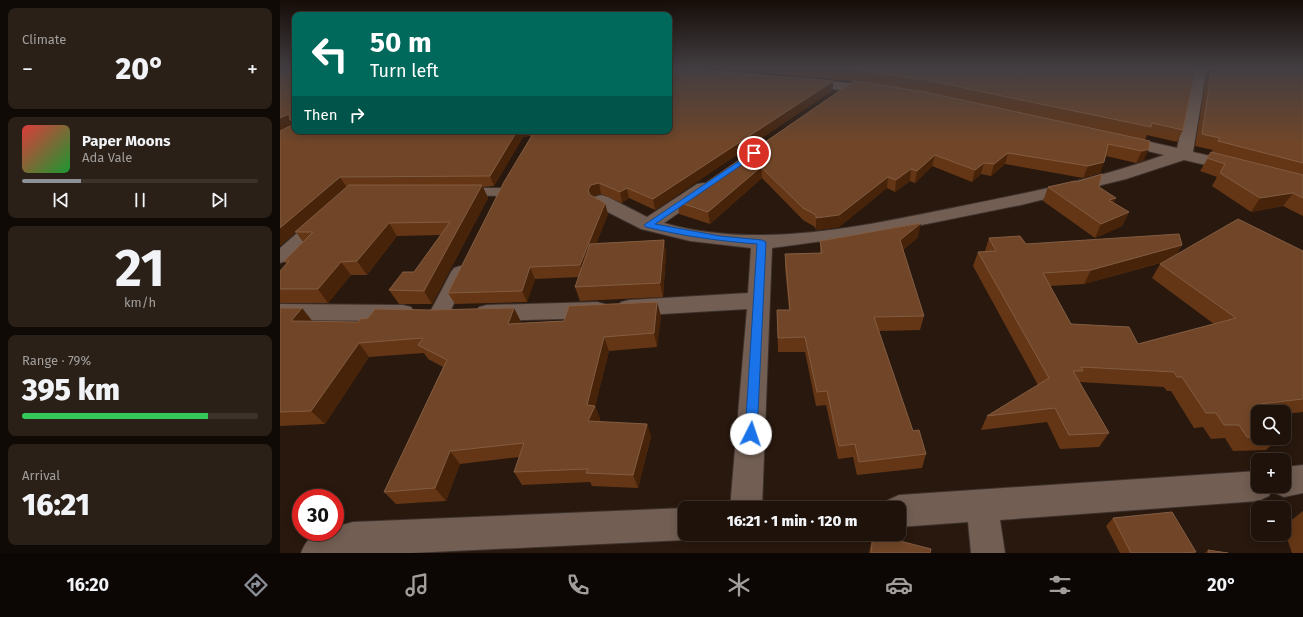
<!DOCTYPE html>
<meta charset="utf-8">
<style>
body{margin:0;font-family:"Fira Sans",sans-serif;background:#2b2018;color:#f1f3f6;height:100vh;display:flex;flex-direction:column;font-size:15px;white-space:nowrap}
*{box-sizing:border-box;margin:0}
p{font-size:13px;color:#a19e9c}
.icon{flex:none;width:22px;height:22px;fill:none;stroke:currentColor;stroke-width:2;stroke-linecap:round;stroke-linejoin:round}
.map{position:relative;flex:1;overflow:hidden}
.details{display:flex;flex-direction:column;gap:8px;padding:8px;background:#100a06;width:280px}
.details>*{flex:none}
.banner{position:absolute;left:12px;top:12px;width:380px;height:122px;border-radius:8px;box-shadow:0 2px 10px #0003,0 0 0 1px #3c322b;background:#00695c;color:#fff;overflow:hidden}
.fabs{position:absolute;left:971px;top:405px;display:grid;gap:8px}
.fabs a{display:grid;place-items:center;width:40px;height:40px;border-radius:8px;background:#1e120a;box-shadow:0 2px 10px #0003,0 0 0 1px #3c322b;font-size:20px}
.speed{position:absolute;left:12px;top:489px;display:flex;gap:8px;font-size:20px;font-weight:700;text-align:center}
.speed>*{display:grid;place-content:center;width:52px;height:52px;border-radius:50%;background:#1e120a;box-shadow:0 2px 10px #0003,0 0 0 1px #3c322b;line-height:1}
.speed .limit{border:6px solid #d22;background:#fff;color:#111}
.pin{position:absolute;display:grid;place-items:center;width:34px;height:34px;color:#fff;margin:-17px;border:2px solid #fff;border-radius:50%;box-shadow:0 1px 4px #0007}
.me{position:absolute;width:44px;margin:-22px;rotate:4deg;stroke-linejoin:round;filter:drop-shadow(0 0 3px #0008)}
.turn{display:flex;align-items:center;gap:14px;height:84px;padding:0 12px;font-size:18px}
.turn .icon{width:52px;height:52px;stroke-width:2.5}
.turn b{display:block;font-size:28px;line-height:34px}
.then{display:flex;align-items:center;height:38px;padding:0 12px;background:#0003;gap:8px;font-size:15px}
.big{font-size:30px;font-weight:800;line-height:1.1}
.details .card{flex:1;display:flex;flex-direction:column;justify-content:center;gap:6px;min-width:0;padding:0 14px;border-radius:8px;background:#2b2018}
.details .dial{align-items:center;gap:0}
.dial b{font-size:52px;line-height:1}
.song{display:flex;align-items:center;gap:12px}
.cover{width:48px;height:48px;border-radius:6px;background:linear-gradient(135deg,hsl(0 70% 55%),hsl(130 70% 35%))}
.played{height:4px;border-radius:2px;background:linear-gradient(90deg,#8c9099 25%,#3c322b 25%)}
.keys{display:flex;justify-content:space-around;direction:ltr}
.heat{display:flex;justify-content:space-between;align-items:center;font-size:22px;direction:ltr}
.charge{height:6px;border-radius:3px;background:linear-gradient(90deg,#34c759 79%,#3c322b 0)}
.trip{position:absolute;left:398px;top:501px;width:228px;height:40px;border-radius:8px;background:#1e120a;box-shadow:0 2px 10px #0003,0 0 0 1px #3c322b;font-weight:800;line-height:40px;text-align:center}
.tab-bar{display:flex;height:64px;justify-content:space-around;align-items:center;background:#0c0704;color:#a19e9c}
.tab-bar .icon{width:28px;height:28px}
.tab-bar .on{color:#8c9099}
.tab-bar b{font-size:18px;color:#f1f3f6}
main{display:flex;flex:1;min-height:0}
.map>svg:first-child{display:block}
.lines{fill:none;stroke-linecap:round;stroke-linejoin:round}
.service-casing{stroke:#3d312c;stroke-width:2}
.minor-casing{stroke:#3d312c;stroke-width:2}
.service{fill:#725e53;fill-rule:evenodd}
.minor{fill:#725e53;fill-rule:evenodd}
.wall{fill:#643615;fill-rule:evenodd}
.shaded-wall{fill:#47230a}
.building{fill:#714628;stroke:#825c42}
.route{fill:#1a73e8;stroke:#114b97}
</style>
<main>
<section class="details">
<div class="card"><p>Climate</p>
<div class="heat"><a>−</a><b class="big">20°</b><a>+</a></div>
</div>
<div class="card">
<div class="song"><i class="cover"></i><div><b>Paper Moons</b><p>Ada Vale</p></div></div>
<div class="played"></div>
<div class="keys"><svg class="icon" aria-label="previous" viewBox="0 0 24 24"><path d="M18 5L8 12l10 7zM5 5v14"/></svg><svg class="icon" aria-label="pause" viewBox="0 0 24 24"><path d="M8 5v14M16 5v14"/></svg><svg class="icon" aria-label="next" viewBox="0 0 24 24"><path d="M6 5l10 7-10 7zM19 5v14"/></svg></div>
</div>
<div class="card dial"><b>21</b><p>km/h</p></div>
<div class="card"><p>Range · 79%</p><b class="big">395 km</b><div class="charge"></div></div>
<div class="card"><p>Arrival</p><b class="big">16:21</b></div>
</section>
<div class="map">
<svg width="1023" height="553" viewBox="0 0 1023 553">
<rect width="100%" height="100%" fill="#28180e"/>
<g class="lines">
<g class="service-casing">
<path id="service" d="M181,188h39l5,1 2,3 -2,3 -5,1 -44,-1 -2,-3 2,-3z
M38,218l6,2 2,3 -2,3 -38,35 -6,2v-15l32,-28z
M180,266l6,2 3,4 -20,42 -3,5 -7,2 -7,-2 -3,-5 22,-42 3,-4z"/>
</g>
<g class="minor-casing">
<path id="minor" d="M389,67l38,3 5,1 2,3 -2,3 -5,1 -38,-4z
M915,67h12l-14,85 49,11 3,4 -3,4 -6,1 -52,-12 -58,19 -105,26 -139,28 -110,15 -10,260h-32l17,-199 -118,7 -8,-2 -4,-6 4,-6 8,-2 119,-7 3,-45 -61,-7 -49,-12 -47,-24 -2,-4 2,-4 7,-2 7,2 39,20 50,-33 6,-1 6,1 3,4 -3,4 -45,31c94,27 199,3 293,-16 70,-14 140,-28 207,-52l-50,-12 -2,-3 2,-3 6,-2 57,13z
M523,78l73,8 5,1 2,3 -2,3 -5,1 -78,-9 -2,-3 2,-3z
M317,302l8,2 4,6 -4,6 -8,2 -110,3 -8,-2 -4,-6 4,-6 8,-2z
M0,304l123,1 8,2 4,6 -4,6 -8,2 -123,-1z
M1023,465v28l-19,4 -11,-5 -1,-2 -3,6 -11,5 -258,19 5,33h-34l-3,-31 -69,5v-19h-15l4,-8 11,-5 359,-24v15h26v-19z
M405,508v26h12l-12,6 -273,13h-111c7,-18 15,-21 34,-21v-5l18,-5z"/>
</g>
<use href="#service" class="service"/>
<use href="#minor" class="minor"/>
</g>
<path class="wall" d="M15,67v64h374l164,-50v9l-178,120 -26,-12 -7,5 -21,-9 -7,2 -1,1 15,17 -12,29 68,-3 2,14 -3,43 -83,4 -5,-14 4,-10 -44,2 -8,23 -72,2 -7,-11 83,-157h-2l-6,1 -29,49 -11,1 5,11 -56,106h-33l-10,-14 25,-18 27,-37 -44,1 -30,39h-16l-23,28h-48v-32l6,-7 -2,-3 19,-19 -7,-10 -15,13h-1v-114l14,-6 -14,5z
M412,67h504l-13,63 -6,12 -30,-7 -2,5 -221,-48 -74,-11z
M928,67h95v149l-20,-10 -32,6 -39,-26 5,-9 -17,-6 13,-21 -18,-4z
M574,81l296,60 -6,19 -8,3 -30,-7 -6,17 -17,5 -78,-14 -14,12 -10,-2 -9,8 -40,-16 -17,17 -5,-2 -15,11 -8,-4 -48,39 -23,3 -1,-3 -12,-7 -41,-42 -52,46 -31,-10 -1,-12z
M796,182l23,5 15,16 15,9 -7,14 -27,12 -52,-37 5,-14z
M638,237l-15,13 21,66 -4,14 -41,1 34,100 13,23 -4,14 -65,7 -4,-18 -15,2 -12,-54 -10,1 -11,-54h-27l-1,-42h12l-4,-42v-14l35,-1v-12z
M709,238l37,6 156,1 -6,10 127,-4v161l-19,2v-2h-26v26h21l-13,12 -33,1 -8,-13 -14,1 -8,-12 -9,1 -23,-37h-4l-3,-4 -85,-5 30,51 -10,14 -39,2 -13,-27 -66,8 6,-14 51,-31 -65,-119 5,-14 7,-1zM884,262l-4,2 -8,14 62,46 -76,20 -67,-20 -21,-38 34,-2z
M0,308h22l10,13 46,1 10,-4 63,-8 83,-2 7,14 -1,1 141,-7 -4,31 -48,4 -14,55 5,13 -1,3 48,2 4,13 -13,51 -46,-2 -2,-4 -68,3 -8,-13 5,-15 -59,7 -14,37 -50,3 -12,-12 59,-125 -15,-8 -4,-6 -55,4 -44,67 -45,2z
M1023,511v42h-11l-8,-24v-3z
M833,518l83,34 -2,1h-74l-14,-27z
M593,534l57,19h-61z
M928,550l20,3h-23z"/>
<path class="shaded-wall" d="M0,67h15l-15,7z
M553,81v9l-178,120 -2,-11z
M9,114l1,6 3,4 -13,6v-12z
M237,131h10l2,5 -6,1 -29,49 -4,-10z
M869,149l-5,11 -8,3 6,-12z
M728,153l-3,11 -14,12 3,-12z
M655,155l-3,11 -17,17 2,-12z
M824,162l-4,11 -17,5 5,-12z
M704,163l-3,11 -9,8 3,-12z
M481,167l1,11 -52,46 -2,-12z
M631,169l-1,12 -15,11 1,-12z
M60,177l7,11 -52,44h1l-15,13 -1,-1v-16z
M608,177l-1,11 -48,39 -23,3v-12z
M319,183l2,11 -7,2 -3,4 -3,-10 3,-5z
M202,185l6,13 -56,106 -8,-13z
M347,188l2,10 -7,5 -2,-11z
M1013,193l-10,13 -32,6 9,-14z
M836,198l-6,14 -1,-12z
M325,203l3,11 -24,63 -4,-12z
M849,212l-7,14 -27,12 6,-14z
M109,223l8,13 -30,39 -10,-14z
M641,223l-3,14 -20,17 2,-14z
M384,240l2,14 -3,43 -3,-14z
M902,245l-9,14 -89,25 7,-14z
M61,262l10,13 -23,28 -10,-14z
M250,267l5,12 -8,23 -5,-11z
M377,302l4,14 -4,31 -3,-14z
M22,308l11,14 -22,-1z
M234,308l7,14 -6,16 -7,-14z
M324,337l5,14 -14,55 5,13 -6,16 -6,-14 -1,-16z
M79,343l10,14 -44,67 -14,-13z
M367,424l4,13 -13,51 -5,-13z
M170,451l10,13 -14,37 -11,-13z"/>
<path class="building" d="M10,67h5v53h-5l-1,-6 -9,4v-45l10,-5z
M542,67h374l-13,63 -31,-7 -1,4 -225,-47 -75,-11z
M932,67h91v96l-85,-22 2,-3 -18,-4z
M401,68l152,13 -180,118 -26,-11 -7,4 -21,-9 -8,2 -3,5 2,5 15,8 -25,62 -50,2 -8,24 -74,2 56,-111 30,-50 -1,-1h136v-53z
M574,81l71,11 225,49 -1,8 -7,2 -34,-7 -4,18 -16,4 -80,-13 -14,11 -10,-1 -9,7 -40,-15 -18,16 -6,-2 -15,11 -8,-3 -49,38 -23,3v-3l-13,-7 -42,-41 -53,45 -30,-10z
M15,124v7h222l-27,45 -150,1 -60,51v-97z
M931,152l92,23v23l-10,-5 -33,5 -40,-25 5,-9 -18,-6z
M822,174l-3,13 17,11 -7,2 20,12 -28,12 -53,-37 27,-6 1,1z
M69,185h133l-58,106 -35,-1 14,-18h11l36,-50 -61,1 -32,38 -16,1 -23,27h-38v-18l9,-10h-5l29,-29h-18z
M958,219l65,32v148l-44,5 6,8h-7v25h-11l-8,-12h-15l-8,-12h-10l-24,-36h-5l-3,-5 -93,-5 2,4h-10l36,62 -40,2 -14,-27 -68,8 62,-38 -71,-126 18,-1 -7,-13 31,-2 6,8 153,-10 3,11 -91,25 -48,3 28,51 58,3 9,17 98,-26 -76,-54z
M641,223l-21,17 24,76 -50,1 39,114 6,-1 7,24 -67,8 -4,-18 -16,2 -12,-55 -10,1 -12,-55 -27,1 -1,-28h13l-5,-56 37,-1 -2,-12z
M384,240l-4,43 -85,4 15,-43z
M377,302l-3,31 -50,4 -17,68 8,1 -7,15 59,3 -14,51 -47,-2 2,-4 -74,3 10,-29 -74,8 -15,37 -51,4 63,-132 -29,-15 5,-7 -64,5 -48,68 -31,1v-104h22l-11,13 67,1 2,-3 8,-1 7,-9 56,1 83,-2 -6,16 56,-3 5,-15z
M892,512l24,40 -15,1h-50l-18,-35z
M593,534l58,15 -1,4h-59z
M928,550l20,3h-19z"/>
<linearGradient id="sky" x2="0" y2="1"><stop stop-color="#160d08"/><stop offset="0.47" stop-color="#423d41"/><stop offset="1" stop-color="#423d41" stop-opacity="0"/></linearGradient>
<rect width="1023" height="144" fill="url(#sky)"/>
<path class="route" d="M474,151l2,1v3l-101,69 65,12 42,4 4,2 -9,192 -2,4 -4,1 -5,-1 -1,-4 12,-190c-38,-3 -75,-8 -111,-17l-2,-2z"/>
</svg>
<div class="fabs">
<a><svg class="icon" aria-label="search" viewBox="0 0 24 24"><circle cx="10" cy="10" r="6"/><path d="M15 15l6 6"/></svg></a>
<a>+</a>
<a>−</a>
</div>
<div class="speed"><div class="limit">30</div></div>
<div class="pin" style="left:474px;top:153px;background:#d93025"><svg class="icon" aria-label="arrive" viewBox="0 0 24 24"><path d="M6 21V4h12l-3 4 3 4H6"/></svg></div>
<svg class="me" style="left:471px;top:434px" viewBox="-20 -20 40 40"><circle r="19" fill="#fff"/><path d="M0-13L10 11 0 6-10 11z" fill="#1a73e8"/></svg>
<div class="trip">16:21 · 1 min · 120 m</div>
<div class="banner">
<div class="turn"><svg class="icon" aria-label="left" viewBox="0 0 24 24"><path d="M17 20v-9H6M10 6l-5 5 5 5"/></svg><div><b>50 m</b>Turn left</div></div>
<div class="then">Then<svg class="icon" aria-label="right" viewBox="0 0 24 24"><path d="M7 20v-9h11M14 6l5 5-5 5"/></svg></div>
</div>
</div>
</main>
<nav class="tab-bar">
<b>16:20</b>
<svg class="icon on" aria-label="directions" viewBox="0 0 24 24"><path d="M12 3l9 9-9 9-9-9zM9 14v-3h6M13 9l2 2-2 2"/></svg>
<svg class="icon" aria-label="music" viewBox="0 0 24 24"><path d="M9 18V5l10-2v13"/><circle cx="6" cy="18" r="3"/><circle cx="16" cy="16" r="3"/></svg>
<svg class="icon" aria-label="phone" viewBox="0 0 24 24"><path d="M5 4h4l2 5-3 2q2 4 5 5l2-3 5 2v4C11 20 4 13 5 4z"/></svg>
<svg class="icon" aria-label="climate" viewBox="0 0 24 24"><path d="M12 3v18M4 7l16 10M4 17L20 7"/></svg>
<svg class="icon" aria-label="car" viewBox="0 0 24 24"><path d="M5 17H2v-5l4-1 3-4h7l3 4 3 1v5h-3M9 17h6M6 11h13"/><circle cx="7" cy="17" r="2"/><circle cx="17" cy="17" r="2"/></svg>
<svg class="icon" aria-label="filters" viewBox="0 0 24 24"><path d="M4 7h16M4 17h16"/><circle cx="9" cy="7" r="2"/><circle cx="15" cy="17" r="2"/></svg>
<b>20°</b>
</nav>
